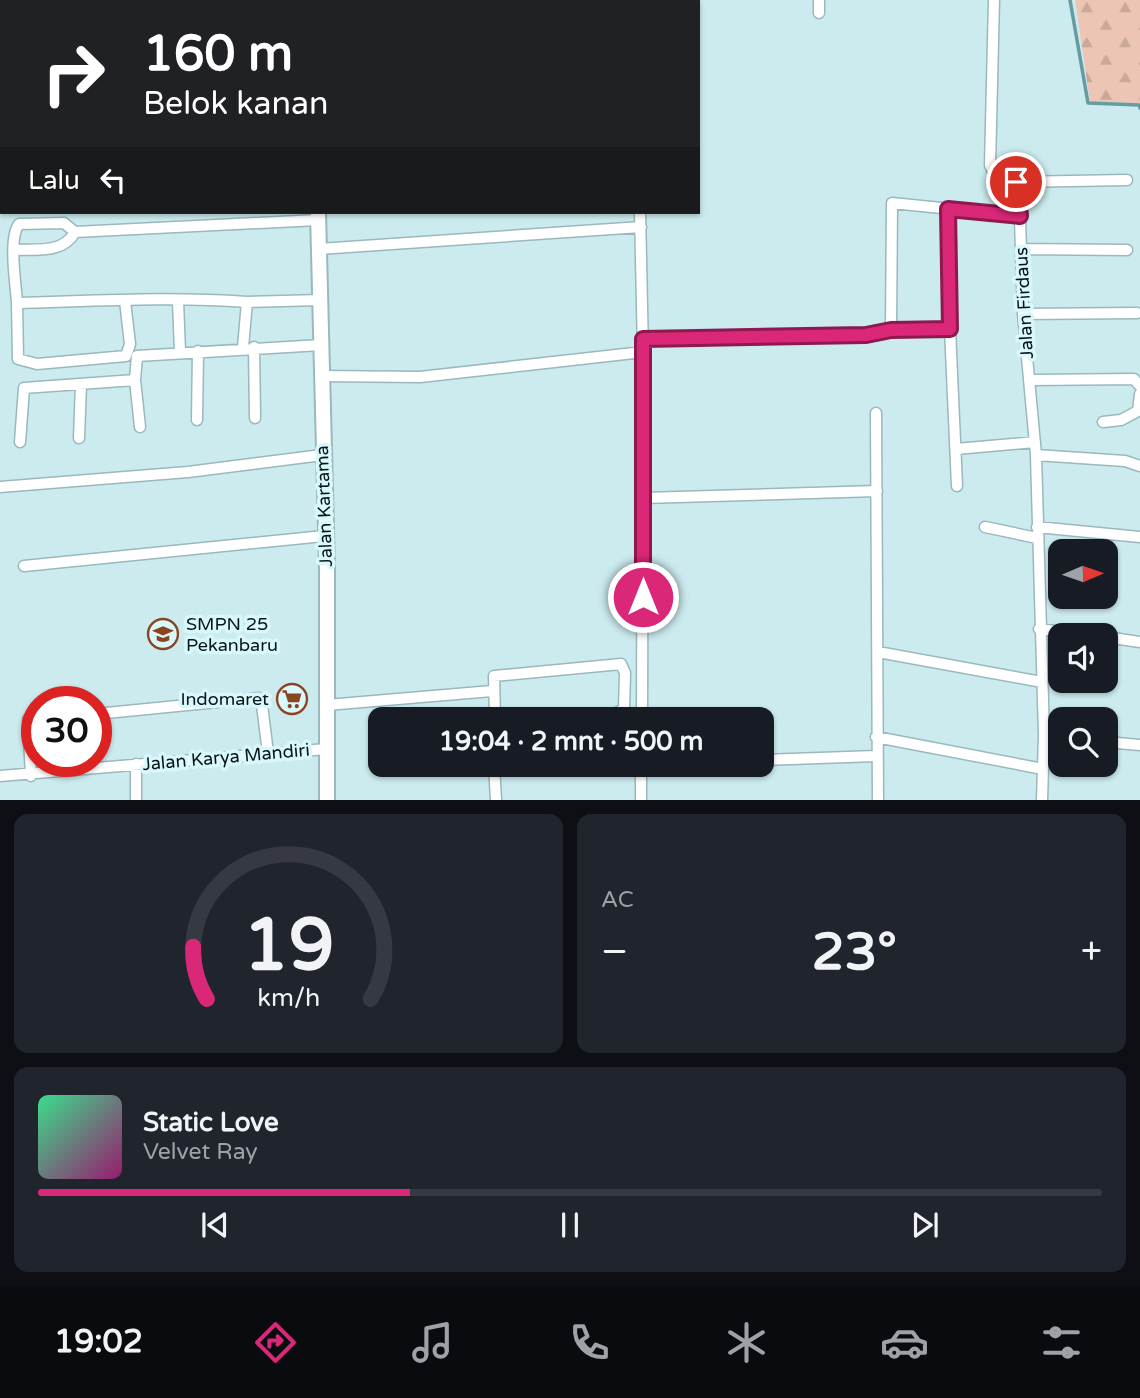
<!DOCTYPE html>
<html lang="id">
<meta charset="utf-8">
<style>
body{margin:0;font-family:"Varela Round",sans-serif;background:#20242c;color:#f1f3f6;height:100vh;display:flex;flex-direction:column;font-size:26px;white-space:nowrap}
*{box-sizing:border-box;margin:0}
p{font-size:23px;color:#9ea1a6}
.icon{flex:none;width:38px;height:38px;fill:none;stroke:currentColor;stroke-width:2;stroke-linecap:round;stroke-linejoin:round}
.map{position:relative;height:800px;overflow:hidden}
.sheet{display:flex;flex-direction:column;gap:14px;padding:14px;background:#0d0f14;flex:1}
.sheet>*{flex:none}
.banner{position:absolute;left:0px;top:0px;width:700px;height:214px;box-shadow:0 2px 5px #0004;background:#202124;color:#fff;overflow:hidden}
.needle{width:46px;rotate:88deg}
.controls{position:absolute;left:1048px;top:539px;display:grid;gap:14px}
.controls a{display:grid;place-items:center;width:70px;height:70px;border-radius:14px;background:#171b24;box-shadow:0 2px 5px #0004;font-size:35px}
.speed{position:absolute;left:21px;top:686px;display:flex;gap:14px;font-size:35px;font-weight:700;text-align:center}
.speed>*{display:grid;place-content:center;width:91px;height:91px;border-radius:50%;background:#171b24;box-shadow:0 2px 5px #0004;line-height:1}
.speed .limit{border:10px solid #d22;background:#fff;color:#111}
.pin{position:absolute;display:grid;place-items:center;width:60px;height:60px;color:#fff;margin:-30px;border:4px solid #fff;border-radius:50%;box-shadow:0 2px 7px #0007}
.me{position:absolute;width:77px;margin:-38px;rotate:0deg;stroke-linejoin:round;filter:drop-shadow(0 0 5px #0008)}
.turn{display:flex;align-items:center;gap:24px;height:147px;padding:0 28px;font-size:32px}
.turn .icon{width:91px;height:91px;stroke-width:2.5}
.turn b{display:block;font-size:49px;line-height:60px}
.then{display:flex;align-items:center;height:66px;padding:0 28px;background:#0003;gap:14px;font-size:26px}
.big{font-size:52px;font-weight:800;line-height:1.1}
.sheet .widget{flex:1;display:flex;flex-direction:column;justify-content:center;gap:10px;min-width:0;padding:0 24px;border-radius:14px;background:#20242c}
.sheet .dial{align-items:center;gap:0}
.dial svg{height:182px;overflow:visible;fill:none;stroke:#363941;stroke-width:7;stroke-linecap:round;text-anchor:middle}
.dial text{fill:#f1f3f6;stroke:none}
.song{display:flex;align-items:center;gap:21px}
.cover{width:84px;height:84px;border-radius:10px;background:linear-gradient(135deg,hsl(150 70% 55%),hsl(320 70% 35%))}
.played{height:7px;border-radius:4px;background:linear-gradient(90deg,#db2777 35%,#363941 35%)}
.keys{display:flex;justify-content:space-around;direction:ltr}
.heat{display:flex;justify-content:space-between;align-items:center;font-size:38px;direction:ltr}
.sheet .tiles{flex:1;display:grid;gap:14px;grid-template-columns:1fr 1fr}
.widget:last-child{grid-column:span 2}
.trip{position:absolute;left:368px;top:707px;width:406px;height:70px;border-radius:14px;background:#171b24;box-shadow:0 2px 5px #0004;font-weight:800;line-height:70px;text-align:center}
.tabs{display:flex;height:112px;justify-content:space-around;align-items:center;background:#090b0e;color:#9ea1a6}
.tabs .icon{width:49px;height:49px}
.tabs .current{color:#db2777}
.tabs b{font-size:32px;color:#f1f3f6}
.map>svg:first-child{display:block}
.forest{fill:url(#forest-firs)}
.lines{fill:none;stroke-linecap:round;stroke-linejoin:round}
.stream{stroke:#679ba2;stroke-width:3.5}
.minor-casing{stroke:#9ab8bd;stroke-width:13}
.secondary-casing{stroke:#9ab8bd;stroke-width:18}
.minor{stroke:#fff;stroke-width:10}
.secondary{stroke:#fff;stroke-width:14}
.route-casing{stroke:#8e194d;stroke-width:18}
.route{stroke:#db2777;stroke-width:12}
.labels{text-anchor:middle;stroke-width:7;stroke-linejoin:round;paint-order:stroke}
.street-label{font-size:18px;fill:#0a1517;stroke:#d8f8fc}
.poi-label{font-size:18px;fill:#0a1517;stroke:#d8f8fc;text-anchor:start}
</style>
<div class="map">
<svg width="1140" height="800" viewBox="0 0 1140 800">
<defs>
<pattern id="forest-firs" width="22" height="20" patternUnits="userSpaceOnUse" patternTransform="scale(1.75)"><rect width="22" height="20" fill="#edc5b4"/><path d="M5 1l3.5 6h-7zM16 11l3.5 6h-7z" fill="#caa89a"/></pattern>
</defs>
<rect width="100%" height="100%" fill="#cbebef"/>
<path class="forest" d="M1075,0h65v103l-50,-1z"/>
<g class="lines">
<path class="stream" d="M1070,0l18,103 51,2 1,3"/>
<g class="minor-casing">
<path id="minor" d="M399,0v2
M608,0v2
M633,0v2
M819,0v13
M994,0l-4,165 4,9 22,8 3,5 4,127 13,141 8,280 -2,65
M0,68h2
M1016,182l111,-2
M949,209l1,120 -59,1 1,-127 128,13
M640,212l3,140 -1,367
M319,249l322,-22
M1021,249l106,1
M14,250c22,-1 49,4 61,-18
M125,301l5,43 -4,12 -89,8 -19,-5 -1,-56c76,-2 154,-7 230,-1l-4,45
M178,301l2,51
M247,302l74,-2
M17,303c-1,-18 -9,-65 2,-79l45,-1 11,9 243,-12
M1023,314l114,-1
M950,329l7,157
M643,339l223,-4 25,-5
M254,347l1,71
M320,376l100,1 223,-25
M1029,380l105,-1 6,7
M876,413l2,387
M197,420l1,-69
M1103,422l18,-2 17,-9 2,-17
M140,427l-5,-47 2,-24 184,-11
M79,438l2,-54
M20,442l4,-54 111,-8
M956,449l79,-7
M1036,455l89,6 15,5
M0,487l188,-15 134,-17
M643,498l234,-7
M985,527l52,11
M1037,527l103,10
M24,566l300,-30
M1039,629l51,6
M1106,637l34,5
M878,652l164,30
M327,705l165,-14
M96,714l162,-16 4,7 6,48
M495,719l-1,-43 127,-12 4,9 -1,36 -10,5 -53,5
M1044,735l16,2
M876,737l167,32
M1106,742l34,3
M761,760l115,-4
M136,764v36
M494,765l2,35
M0,776l326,-27
M31,776l-3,-57h9
M641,800v-35"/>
</g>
<g class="secondary-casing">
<path id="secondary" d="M313,0v2
M318,212l9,357v231"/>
</g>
<use href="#minor" class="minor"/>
<use href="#secondary" class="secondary"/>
</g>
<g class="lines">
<g class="route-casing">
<path id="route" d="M643,597v-258l223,-4 25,-5 59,-1 -2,-120 72,7 -4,-34"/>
</g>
<use href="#route" class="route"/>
</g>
<defs>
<g id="school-ring" transform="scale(1.575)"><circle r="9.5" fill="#d8f8fc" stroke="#8b4420" stroke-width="1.5"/><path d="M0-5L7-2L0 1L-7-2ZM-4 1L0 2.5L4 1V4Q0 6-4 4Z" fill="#8b4420"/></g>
<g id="supermarket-ring" transform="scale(1.575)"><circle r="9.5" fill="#d8f8fc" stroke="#8b4420" stroke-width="1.5"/><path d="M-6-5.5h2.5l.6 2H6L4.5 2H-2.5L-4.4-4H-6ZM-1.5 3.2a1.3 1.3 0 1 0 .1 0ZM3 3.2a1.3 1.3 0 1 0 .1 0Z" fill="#8b4420"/></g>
</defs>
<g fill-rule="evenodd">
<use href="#school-ring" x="163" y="634"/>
<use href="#supermarket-ring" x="292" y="699"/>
</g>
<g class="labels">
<g class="street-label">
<text transform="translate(1024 303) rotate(-93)" y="6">Jalan Firdaus</text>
<text transform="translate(324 506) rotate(-92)" y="6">Jalan Kartama</text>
<text transform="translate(226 757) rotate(-5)" y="6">Jalan Karya Mandiri</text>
</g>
<g class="poi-label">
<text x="186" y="630">SMPN 25<tspan x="186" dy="21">Pekanbaru</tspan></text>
<text x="269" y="705" text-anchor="end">Indomaret</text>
</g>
</g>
</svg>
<div class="controls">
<a><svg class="needle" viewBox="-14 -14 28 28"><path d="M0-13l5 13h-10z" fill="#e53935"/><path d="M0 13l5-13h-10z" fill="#9ea1a6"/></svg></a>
<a><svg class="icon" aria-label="sound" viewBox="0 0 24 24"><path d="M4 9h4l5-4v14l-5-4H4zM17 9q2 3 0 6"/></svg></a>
<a><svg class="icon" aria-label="search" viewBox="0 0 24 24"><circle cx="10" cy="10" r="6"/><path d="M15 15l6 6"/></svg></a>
</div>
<div class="speed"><div class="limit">30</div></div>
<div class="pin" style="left:1016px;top:182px;background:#d93025"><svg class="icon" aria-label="arrive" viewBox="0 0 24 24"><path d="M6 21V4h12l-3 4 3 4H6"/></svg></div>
<svg class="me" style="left:643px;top:597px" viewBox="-20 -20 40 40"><circle r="17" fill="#db2777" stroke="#fff" stroke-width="3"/><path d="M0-11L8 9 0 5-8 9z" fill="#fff"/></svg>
<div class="trip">19:04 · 2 mnt · 500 m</div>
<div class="banner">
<div class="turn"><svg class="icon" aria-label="right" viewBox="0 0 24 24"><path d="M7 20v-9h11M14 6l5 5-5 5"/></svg><div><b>160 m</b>Belok kanan</div></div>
<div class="then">Lalu<svg class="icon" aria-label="left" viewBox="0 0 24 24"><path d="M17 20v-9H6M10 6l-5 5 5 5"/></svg></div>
</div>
</div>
<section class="sheet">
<div class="tiles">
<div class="widget dial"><svg viewBox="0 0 100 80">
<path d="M14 69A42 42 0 1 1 86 69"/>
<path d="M14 69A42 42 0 0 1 8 46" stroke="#db2777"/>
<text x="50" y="56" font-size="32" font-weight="700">19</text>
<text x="50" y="72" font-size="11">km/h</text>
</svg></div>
<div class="widget"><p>AC</p>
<div class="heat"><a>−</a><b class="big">23°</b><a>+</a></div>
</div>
<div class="widget">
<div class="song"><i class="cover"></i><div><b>Static Love</b><p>Velvet Ray</p></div></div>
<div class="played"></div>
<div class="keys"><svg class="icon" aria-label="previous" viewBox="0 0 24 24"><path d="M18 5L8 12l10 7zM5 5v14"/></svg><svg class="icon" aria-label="pause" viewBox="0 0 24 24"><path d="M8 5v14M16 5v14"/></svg><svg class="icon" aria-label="next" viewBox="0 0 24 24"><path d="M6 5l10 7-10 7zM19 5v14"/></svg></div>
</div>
</div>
</section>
<nav class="tabs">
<b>19:02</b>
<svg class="icon current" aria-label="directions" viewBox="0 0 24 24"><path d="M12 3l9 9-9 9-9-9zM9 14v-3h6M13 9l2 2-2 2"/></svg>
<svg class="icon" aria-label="music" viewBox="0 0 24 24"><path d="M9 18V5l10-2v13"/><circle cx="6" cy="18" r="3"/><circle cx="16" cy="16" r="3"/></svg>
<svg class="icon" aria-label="phone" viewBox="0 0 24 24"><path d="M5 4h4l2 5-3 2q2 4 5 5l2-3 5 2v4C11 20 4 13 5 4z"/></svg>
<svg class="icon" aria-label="climate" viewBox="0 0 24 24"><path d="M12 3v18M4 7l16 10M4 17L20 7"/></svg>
<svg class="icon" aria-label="car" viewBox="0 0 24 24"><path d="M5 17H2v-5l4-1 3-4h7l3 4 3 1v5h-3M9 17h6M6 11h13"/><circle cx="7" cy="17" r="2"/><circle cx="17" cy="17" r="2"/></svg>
<svg class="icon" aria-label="filters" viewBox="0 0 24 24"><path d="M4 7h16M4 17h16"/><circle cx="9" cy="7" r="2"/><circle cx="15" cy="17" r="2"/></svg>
</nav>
